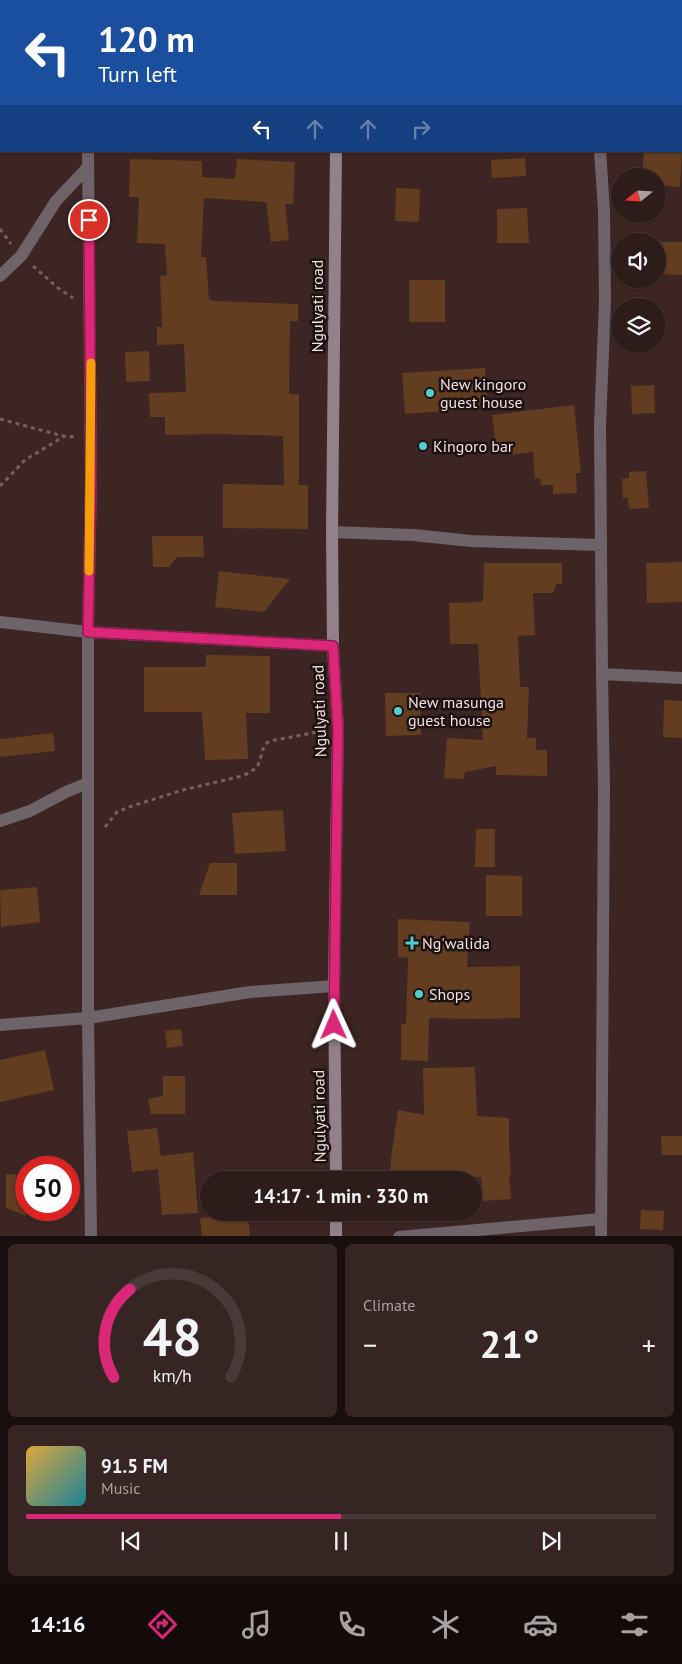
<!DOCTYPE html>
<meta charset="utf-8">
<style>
body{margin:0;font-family:"PT Sans",sans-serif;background:#362523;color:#f1f3f6;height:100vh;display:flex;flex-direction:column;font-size:19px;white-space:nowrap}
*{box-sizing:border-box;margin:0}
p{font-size:16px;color:#a7a1a2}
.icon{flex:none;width:28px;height:28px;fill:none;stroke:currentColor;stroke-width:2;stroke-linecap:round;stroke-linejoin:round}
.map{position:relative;height:1236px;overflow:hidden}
.side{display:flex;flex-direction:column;gap:8px;padding:8px;background:#190f0e;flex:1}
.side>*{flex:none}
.hud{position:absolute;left:0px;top:0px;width:682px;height:152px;box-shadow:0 1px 4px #0004,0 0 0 1px #493a39;background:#1a4fa0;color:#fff;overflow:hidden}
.needle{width:32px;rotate:252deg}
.tools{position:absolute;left:611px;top:168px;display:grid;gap:10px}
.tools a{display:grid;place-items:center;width:55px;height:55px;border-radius:50%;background:#2e1c1a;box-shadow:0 1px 4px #0004,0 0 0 1px #493a39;font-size:25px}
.speed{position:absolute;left:15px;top:1156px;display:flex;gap:10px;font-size:25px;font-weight:700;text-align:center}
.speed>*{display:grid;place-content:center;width:65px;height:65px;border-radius:50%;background:#2e1c1a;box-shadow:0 1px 4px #0004,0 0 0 1px #493a39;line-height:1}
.speed .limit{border:8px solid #d22;background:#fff;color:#111}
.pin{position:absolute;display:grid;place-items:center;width:42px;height:42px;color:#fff;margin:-21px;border:2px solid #fff;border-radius:50%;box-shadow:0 1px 5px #0007}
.me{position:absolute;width:55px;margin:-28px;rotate:359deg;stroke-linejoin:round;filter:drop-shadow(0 0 4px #0008)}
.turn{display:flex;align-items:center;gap:18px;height:105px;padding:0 15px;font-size:22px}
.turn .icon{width:65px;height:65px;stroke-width:2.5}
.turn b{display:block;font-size:35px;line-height:42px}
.lanes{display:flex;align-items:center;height:48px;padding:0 15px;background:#0003;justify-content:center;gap:25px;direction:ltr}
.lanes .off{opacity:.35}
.big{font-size:38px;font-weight:700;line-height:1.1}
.side .tile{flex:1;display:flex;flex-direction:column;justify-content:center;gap:8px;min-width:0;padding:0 18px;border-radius:8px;background:#362523}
.side .dial{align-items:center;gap:0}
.dial svg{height:130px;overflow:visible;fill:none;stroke:#493a39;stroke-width:7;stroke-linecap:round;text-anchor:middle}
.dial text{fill:#f1f3f6;stroke:none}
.song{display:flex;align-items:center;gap:15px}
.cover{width:60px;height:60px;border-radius:8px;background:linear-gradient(135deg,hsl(40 70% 55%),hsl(190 70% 35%))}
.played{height:5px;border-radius:2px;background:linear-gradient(90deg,#db2777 50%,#493a39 50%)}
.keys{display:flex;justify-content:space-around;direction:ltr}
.heat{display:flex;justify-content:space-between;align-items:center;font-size:28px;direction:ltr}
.side .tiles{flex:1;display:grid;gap:8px;grid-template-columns:1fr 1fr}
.tile:last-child{grid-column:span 2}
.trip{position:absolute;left:200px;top:1171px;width:282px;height:50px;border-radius:25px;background:#2e1c1a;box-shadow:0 1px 4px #0004,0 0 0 1px #493a39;font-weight:700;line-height:50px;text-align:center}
.tabs{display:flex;height:80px;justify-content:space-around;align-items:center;background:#120b0a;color:#a7a1a2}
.tabs .icon{width:35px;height:35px}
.tabs .on{color:#db2777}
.tabs b{font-size:22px;color:#f1f3f6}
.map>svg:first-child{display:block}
.building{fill:#623d20}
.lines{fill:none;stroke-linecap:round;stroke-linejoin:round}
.path{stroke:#76605e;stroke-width:3;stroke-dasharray:4 4;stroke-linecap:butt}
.minor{stroke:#6e6368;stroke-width:12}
.secondary{stroke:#93818a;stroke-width:12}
.route-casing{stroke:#8e194d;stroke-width:12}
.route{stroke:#db2777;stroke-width:9}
.slow{stroke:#f59e0b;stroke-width:9}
.poi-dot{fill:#52cdcf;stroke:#1c1111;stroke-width:2}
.labels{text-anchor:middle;stroke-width:5;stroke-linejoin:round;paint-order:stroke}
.street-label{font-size:16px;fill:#f1e0df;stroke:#1c1111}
.poi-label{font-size:16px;fill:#f1e0df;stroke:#1c1111;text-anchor:start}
</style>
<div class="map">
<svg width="682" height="1237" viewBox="0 0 682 1237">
<rect width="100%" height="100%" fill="#3d2523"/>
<path class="building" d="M644,151h38l-2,36 -22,-2v-9h-16z
M525,158l1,18 -34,2 -1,-18z
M130,159l72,2v16l33,2 2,-20 58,3 -2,42h-8l4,36 -18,2 -5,-40 -62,-4 -3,59h5l3,43 3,-1v2l86,3v17h-8l-1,73h10v91h9v44l-85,-1v-44l61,1 -1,-49 -66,-2 -52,1v-18h-15l-1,-24 37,-1 -2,-48 -27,1v-18h5l-2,-51 7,-1 -2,-31 -28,-1 2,-46h-10z
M396,188l24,1 -1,33 -24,-1z
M527,208l2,35h-32v-34z
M660,242h22v33l-22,-1z
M409,280h36v42h-36z
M149,351l1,30 -24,1 -1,-30z
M485,368l3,40 -83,6 -3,-41z
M654,385l1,28 -23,1 -1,-28z
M574,405l7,68h-5l1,20 -24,1v-9h-12l-1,-7 -5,1 -2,-27 -26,3 -1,-11 -10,2 -4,-31z
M646,471l3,37 -20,1 -1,-11h-5l-1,-19 7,-1v-6z
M152,536h51l1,21h-27l-8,10h-16z
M682,562v40l-35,1 -1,-40z
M484,563h78v21h-6l-3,9h-20l2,42 -17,1 2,51h9l-2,51h9v12h11v26l-51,-1v-9l-31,6 -1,7 -20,-1 3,-40 36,2 -5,-96h-28l-1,-41 32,-1 2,-2z
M219,571l71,8 -26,33 -49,-5z
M206,655l64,1v57h-24l2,46 -43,1 -3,-48h-58v-45h62z
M385,693h35l1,42 -35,1z
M664,700l18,1v37l-19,-1z
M53,733l2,18 -55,6v-18z
M283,810l3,41 -51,3 -3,-41z
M476,829h19v38h-20z
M210,863h27v32h-38z
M486,875l36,1v40h-36z
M37,887l3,35 -39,5 -1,-37z
M398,919l72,3 -3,45 53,-1v52l-43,1 -48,-1 -1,43 -27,-1v-36h5l2,-66 -10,-1z
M181,1029l2,17 -16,2 -2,-17z
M45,1050l9,40 -54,12v-42z
M475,1067l2,49 32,2v27l2,30h-2l2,24 -28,2 -2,-24 -60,-2v5h-31l1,-22 7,-48 26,5 -1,-47z
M163,1076h22v38h-34l-3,-15 15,-3z
M157,1128l4,28 32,-4 5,61 -36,2 -4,-46 -26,3 -5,-41z
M661,1136h21v19h-20z
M6,1174l20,1v41l-20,-8z
M641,1210l23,1 -1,19 -23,-1z
M248,1214l2,23h-48l-2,-19z"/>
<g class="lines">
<path class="path" d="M0,229l11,15
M33,266l25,22 15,10
M0,419l63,17 12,1
M0,486l25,-26 38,-23
M105,827l12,-15 15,-6 51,-16 59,-14c22,-10 15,-13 23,-32l5,-3 53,-10"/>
<path class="minor" d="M582,0l1,1
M96,1v-1
M681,45h1
M88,151l3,328 -3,153 245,14
M600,151l4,59 1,92 -5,123 2,249 2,114 -3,449
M0,276l21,-20 35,-55 32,-34
M332,532l81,3 58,6 130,4
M0,622l88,10v386l3,219
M602,674l80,4
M0,821l30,-10 36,-19 22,-9
M0,1025l88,-7 162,-26 84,-6
M399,1237l202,-18"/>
<path class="secondary" d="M342,1v-1
M336,151l-4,381 1,114 5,83 -4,257 2,194
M336,1212v25"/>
</g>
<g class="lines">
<g class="route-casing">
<path id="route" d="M89,220l2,259 -3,153 245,14 5,83 -4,296"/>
</g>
<use href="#route" class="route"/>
<path class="slow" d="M89,571l2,-208"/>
</g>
<g class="poi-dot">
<circle cx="430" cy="393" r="5"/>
<circle cx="423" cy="446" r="5"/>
<circle cx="398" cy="711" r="5"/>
<path d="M409.5 935.5h5v5h5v5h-5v5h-5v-5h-5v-5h5z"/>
<circle cx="419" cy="994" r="5"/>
</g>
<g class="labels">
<g class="street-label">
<text transform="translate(317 306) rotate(-90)" y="6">Ngulyati road</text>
<text transform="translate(319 711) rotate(-92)" y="6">Ngulyati road</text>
<text transform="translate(319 1116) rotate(-91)" y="6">Ngulyati road</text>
</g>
<g class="poi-label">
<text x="440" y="390">New kingoro<tspan x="440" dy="18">guest house</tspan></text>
<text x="433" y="452">Kingoro bar</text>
<text x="408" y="708">New masunga<tspan x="408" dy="18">guest house</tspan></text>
<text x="422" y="949">Ng'walida</text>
<text x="429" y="1000">Shops</text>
</g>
</g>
</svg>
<div class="tools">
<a><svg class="needle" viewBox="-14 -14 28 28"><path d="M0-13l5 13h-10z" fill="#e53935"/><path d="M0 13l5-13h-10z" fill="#a7a1a2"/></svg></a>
<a><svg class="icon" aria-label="sound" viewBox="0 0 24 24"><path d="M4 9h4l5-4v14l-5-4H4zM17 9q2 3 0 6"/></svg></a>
<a><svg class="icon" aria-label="layers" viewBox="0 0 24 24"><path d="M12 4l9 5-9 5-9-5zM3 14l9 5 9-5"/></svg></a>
</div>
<div class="speed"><div class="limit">50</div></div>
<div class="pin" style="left:89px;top:220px;background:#d93025"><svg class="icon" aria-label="arrive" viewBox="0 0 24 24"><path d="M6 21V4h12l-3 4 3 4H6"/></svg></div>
<svg class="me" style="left:334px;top:1025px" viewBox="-20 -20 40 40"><path d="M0-17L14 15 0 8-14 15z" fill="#db2777" stroke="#fff" stroke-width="4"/></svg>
<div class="trip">14:17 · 1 min · 330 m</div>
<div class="hud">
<div class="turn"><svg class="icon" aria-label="left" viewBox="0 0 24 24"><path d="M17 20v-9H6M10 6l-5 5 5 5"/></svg><div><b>120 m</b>Turn left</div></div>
<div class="lanes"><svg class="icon" aria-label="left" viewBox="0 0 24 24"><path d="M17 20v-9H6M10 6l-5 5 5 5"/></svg><svg class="icon off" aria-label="ahead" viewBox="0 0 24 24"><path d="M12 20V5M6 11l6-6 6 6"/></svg><svg class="icon off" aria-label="ahead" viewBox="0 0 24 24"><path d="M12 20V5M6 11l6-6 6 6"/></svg><svg class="icon off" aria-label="right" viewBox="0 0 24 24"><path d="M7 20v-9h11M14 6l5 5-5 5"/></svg></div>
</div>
</div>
<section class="side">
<div class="tiles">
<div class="tile dial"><svg viewBox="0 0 100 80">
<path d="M14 69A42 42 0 1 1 86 69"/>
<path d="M14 69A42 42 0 0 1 24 15" stroke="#db2777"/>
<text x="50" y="56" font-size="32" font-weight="700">48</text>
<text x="50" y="72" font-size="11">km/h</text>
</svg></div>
<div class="tile"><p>Climate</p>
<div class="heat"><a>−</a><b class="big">21°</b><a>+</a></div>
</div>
<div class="tile">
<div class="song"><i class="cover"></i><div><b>91.5 FM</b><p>Music</p></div></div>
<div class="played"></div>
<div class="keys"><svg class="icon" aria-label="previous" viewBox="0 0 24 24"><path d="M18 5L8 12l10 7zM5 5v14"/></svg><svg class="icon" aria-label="pause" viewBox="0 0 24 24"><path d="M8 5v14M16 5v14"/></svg><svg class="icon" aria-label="next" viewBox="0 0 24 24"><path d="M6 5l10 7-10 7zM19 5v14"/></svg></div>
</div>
</div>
</section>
<nav class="tabs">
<b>14:16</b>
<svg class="icon on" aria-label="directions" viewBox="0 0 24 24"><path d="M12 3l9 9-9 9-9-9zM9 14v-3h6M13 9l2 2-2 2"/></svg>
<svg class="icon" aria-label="music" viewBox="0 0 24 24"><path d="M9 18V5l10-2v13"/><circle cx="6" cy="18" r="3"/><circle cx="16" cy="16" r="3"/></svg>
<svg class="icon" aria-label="phone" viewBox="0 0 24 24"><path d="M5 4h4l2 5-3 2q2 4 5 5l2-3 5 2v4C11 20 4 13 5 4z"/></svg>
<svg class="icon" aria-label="climate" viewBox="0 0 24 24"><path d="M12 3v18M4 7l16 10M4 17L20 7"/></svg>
<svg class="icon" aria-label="car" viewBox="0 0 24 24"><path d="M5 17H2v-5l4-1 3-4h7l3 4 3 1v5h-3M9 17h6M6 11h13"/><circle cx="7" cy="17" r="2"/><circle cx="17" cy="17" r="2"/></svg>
<svg class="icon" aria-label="filters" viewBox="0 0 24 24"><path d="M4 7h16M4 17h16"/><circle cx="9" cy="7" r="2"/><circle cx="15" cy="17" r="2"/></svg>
</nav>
